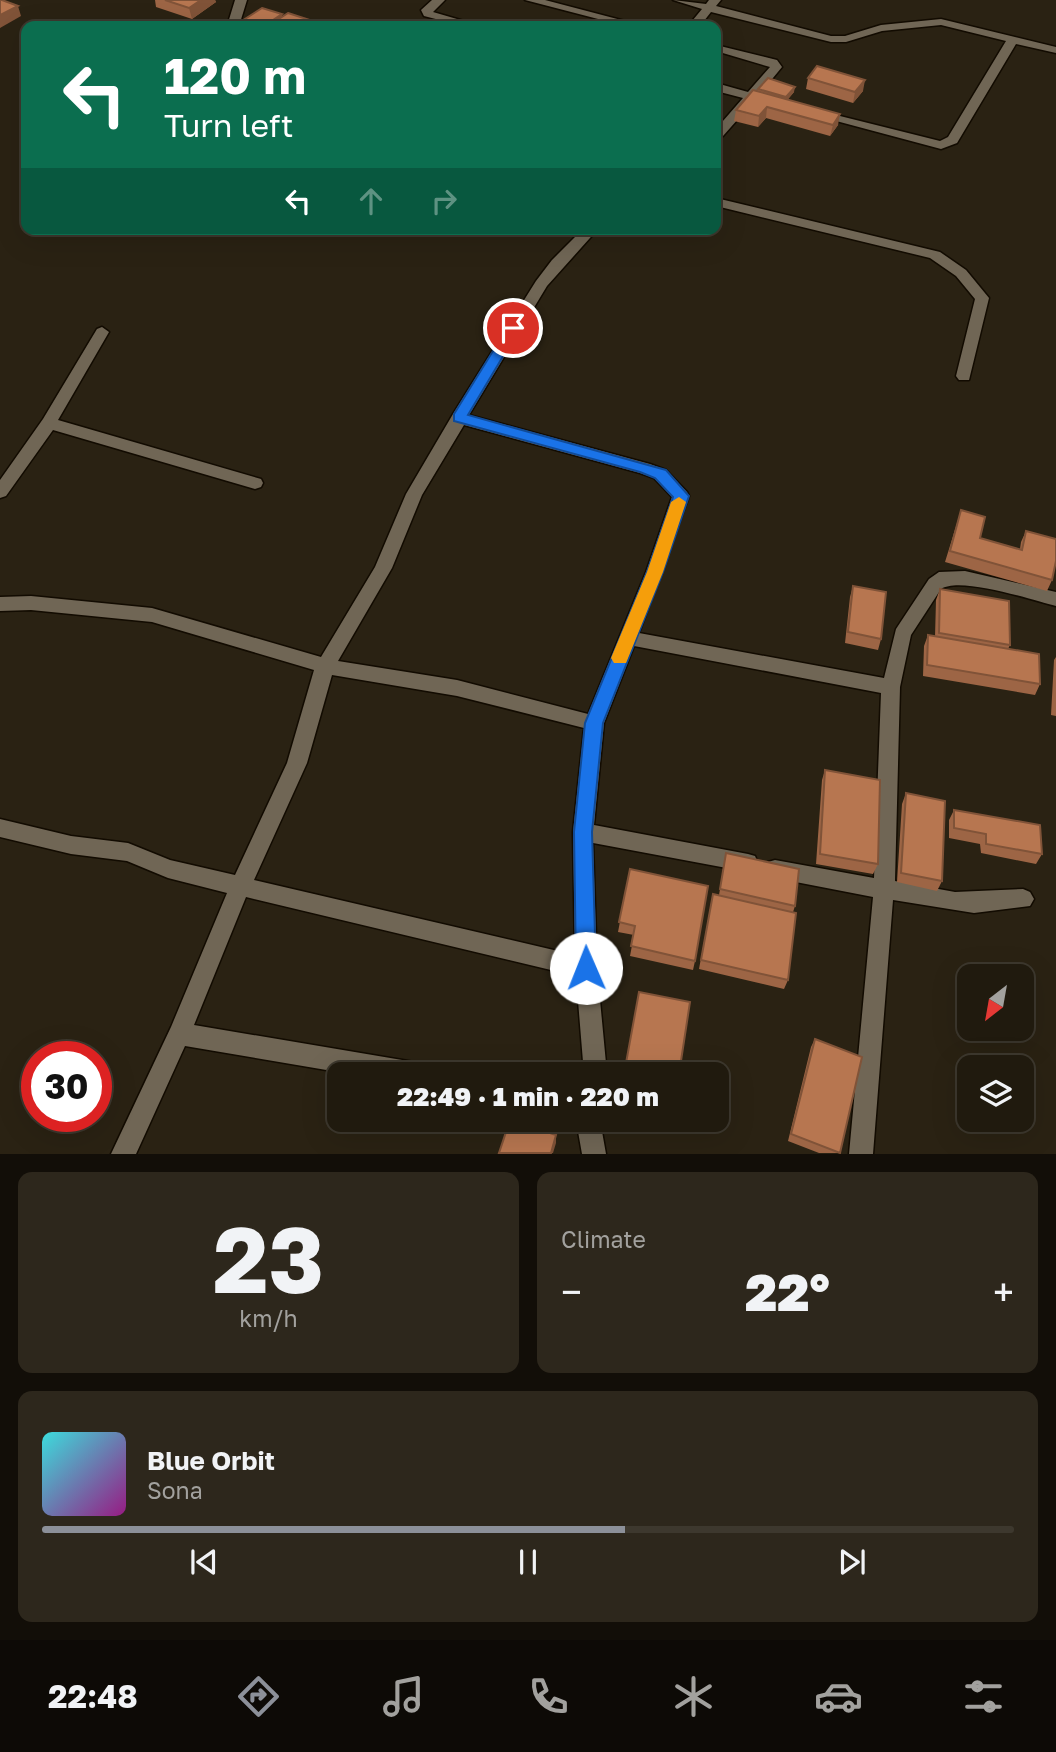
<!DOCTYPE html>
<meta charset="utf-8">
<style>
body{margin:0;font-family:"Golos Text",sans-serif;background:#2d271c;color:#f1f3f6;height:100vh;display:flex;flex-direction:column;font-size:26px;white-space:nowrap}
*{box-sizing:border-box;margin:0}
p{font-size:23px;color:#a2a19e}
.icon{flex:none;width:38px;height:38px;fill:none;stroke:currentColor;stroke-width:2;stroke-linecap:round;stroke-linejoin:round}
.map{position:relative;height:1154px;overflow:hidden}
.drawer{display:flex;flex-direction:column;gap:18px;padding:18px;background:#120e08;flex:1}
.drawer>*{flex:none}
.guide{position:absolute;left:21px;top:21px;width:700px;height:214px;border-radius:14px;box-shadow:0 7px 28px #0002,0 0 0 2px #3d382e;background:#0b6e4f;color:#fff;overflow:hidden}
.needle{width:46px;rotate:211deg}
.controls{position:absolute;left:957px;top:964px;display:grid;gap:14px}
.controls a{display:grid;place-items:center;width:77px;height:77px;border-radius:14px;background:#201a0e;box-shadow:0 7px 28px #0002,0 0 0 2px #3d382e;font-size:35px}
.speed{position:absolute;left:21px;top:1041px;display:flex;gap:14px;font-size:35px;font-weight:700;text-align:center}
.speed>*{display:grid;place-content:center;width:91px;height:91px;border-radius:50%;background:#201a0e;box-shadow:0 7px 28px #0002,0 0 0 2px #3d382e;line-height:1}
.speed .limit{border:10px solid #d22;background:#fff;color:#111}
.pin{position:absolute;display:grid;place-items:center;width:60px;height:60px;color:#fff;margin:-30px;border:4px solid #fff;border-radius:50%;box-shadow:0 2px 7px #0007}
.me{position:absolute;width:77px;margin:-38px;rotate:359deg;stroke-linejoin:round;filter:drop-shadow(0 0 5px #0008)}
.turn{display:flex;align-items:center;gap:24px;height:147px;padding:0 28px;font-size:32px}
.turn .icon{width:91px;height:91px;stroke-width:2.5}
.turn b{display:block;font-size:49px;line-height:60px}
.lanes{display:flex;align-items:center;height:66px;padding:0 28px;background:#0003;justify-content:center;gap:35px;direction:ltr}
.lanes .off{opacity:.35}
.big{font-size:52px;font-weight:800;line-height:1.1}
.drawer .widget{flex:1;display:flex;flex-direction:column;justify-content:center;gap:10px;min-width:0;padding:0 24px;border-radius:14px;background:#2d271c}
.drawer .dial{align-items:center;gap:0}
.dial b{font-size:91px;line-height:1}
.song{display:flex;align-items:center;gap:21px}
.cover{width:84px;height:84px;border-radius:10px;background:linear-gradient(135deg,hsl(180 70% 55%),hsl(310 70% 35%))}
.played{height:7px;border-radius:4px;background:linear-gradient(90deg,#8c9099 60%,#3d382e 60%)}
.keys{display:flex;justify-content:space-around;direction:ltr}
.heat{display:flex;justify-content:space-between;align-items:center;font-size:38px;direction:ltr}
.drawer .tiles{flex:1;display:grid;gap:18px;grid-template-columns:1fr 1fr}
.widget:last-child{grid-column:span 2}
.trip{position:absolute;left:327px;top:1062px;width:402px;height:70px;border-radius:14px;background:#201a0e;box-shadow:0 7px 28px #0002,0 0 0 2px #3d382e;font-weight:800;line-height:70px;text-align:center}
.tabs{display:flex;height:112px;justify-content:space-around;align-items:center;background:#0d0a06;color:#a2a19e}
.tabs .icon{width:49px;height:49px}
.tabs .selected{color:#8c9099}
.tabs b{font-size:32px;color:#f1f3f6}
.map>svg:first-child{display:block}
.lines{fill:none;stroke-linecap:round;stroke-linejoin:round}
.minor-casing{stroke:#120b01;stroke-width:3}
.minor{fill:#706655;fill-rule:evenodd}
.wall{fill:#9d6545}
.shaded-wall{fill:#805338}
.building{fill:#b77650;stroke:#805338;stroke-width:2}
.route{fill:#1a73e8;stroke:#114b97;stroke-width:2}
.slow{fill:#f59e0b}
</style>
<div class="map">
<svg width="1056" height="1154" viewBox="0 0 1056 1154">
<rect width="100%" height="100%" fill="#2a2213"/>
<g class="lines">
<g class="minor-casing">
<path id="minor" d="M235,0h12l-8,26h-12z
M432,0h13l-12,12 48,14h-18l-39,-10 -3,-6z
M525,0h20l99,26h-19z
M673,0l33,4 3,-4h12l-5,6 115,30h14l36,-11 60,-6 115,28v6l-40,-9 -59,99 -16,6 -131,-35 6,-4 124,31 8,-4 58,-96 -65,-16 -59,6 -36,11h-15l-120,-30 -11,14h-12l14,-17z
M716,45l61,15 5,7 -23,28 14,3v6l-19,-3 -31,35h-7v-7l27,-31 -27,-7v-8l32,9 22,-25 -54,-16z
M716,198l224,54 26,18 23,28 -20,82h-10l-3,-4 19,-77 -19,-23 -26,-18 -214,-52z
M583,229h15l-51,57 -78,129 181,49 16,6 21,22 2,4 -50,137 245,45 12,-49 33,-50 10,-7 26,-1 91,21v14c-24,-6 -96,-30 -115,-17l-30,46 -11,52 -5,194 60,11 68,-3 7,3 4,7 -4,7 -56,7 -81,-13 -20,254h-24l24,-257 -98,-19 -7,-2 -3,-7 3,-7 7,-2 99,18 7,-185 -247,-47 -30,77 -10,102 154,29 7,2 3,7 -3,7 -7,2 -155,-29 4,125 10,106h-23l-8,-98 -330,-79 -52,128 220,37 8,4 3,8h-75l-165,-28 -49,108h-25l60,-127 56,-134 -59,-15 -41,-17 -56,-7 -71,-17v-18l71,17 57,7 42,17 65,15 52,-112 27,-93 -162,-48 -121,-12 -31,1v-14l31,-1 121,12 169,49 54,-90 31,-73 47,-80 83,-133 16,-21zM464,425l176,48 14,5 18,19 -26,75 -58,142 -131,-34 -119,-19 54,-93 30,-73zM332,675l125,21 127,32 -11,104 2,123 -321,-75 53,-117z
M102,327l7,5 -51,88 203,59 2,4 -2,4 -6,2 -202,-59 -47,66 -6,2v-18l43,-61 54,-90z
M576,1120h24l6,34h-24z"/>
</g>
<use href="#minor" class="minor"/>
</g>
<path class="wall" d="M155,0h60l1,2 -24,17 -36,-12z
M808,78l55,13 -10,12 -47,-14z
M758,89l36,3 -6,7 50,26 -8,11 -64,-18 -8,9 -24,-6 2,-11 22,-19z
M961,510l19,28 40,11 1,-7 5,-11 26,49 -5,11 -102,-29z
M853,586l28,53 -3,11 -33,-7 5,-46z
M940,589l70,56 -2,4 32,35 -5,11 -112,-19 1,-30 4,-11 7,2 1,-37z
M1056,657v59l-5,-1 3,-55z
M825,770l53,94 -5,10 -57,-10 6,-84z
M906,793l36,88 -5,10 -40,-9 5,-78z
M954,810l88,44 -6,10 -55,-11 -1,-9 -31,-6v-18z
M726,853l69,53 -2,6 -5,68 -4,9 -85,-20 12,-66 2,-9 6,1z
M630,869l65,92 -2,9 -63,-14 4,-21 -16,-3z
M815,1039l47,18 -22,96h-21l-31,-12 23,-94z"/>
<path class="shaded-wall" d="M201,0h14l1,2 -24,17 -3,-11z
M18,6l3,10 -21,12v-13z
M282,14l2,11 -2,1h-18z
M865,80l-2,11 -10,12 2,-11z
M795,87l-1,5 -9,11 1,-6z
M767,107l-1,11 -8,9 1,-11z
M840,114l-2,11 -8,11 3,-11z
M556,1135v8l-3,10h-2z"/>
<path class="building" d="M0,0h2l16,6 -18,9z
M165,0h36l-12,8z
M262,8l20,6 -18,12h-30z
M288,13l28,9 -6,4h-42z
M817,66l48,14 -10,12 -47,-14z
M768,78l27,9 -9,10 -28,-8z
M753,90l87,24 -7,11 -66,-18 -8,9 -23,-6z
M961,510l24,7 -5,21 42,12 4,-19 30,8v22l-4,19 -102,-29z
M853,586l33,6 -5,47 -33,-7z
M940,589l69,12 1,44 -71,-12z
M928,635l111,19 1,30 -113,-19z
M825,770l55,10 -2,84 -58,-10z
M906,793l39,8 -3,80 -41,-8z
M954,810l86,15 2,29 -56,-10v-10l-32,-6z
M726,853l73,16 -4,37 -75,-17z
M630,869l78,17 -13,75 -64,-15 4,-20 -16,-4z
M713,894l83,19 -8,67 -87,-20z
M639,992l51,10 -11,72h-55z
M815,1039l47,18 -22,96 -49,-19z
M510,1120l46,15 -5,18h-52z"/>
<path class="route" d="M513,324l7,4 -52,87 198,55 23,26 -26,76 -60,151 -11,109 4,136 -3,7 -7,3 -7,-3 -3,-7 -2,-136 11,-109 62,-151 26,-75 -18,-19 -15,-6 -186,-51v-7l55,-89z"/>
<path class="slow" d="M679,497l7,5 -23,70 -37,91h-12l-3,-5 36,-86 24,-70z"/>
</svg>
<div class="controls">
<a><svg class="needle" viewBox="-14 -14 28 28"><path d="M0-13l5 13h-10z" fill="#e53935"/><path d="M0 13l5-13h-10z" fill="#a2a19e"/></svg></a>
<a><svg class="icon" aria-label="layers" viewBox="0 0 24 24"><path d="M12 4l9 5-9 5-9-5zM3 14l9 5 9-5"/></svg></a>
</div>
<div class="speed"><div class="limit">30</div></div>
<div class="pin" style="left:513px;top:328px;background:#d93025"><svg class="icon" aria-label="arrive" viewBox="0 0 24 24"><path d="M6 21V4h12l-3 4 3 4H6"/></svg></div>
<svg class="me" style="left:586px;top:968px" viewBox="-20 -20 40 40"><circle r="19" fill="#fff"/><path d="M0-13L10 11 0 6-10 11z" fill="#1a73e8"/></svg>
<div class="trip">22:49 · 1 min · 220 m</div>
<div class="guide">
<div class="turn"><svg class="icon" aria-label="left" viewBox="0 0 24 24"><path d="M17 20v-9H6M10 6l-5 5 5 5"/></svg><div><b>120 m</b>Turn left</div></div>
<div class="lanes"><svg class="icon" aria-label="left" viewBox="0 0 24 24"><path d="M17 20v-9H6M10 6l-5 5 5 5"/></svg><svg class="icon off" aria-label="ahead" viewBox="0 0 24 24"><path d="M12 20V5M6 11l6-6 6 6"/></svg><svg class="icon off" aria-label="right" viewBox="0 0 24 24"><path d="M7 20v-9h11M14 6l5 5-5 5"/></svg></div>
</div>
</div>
<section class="drawer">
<div class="tiles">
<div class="widget dial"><b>23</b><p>km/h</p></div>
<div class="widget"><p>Climate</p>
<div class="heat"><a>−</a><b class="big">22°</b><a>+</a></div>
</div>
<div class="widget">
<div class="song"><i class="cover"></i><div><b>Blue Orbit</b><p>Sona</p></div></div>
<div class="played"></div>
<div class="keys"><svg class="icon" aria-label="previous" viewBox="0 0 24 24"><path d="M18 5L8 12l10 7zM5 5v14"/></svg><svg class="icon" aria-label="pause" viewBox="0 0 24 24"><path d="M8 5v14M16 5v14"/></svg><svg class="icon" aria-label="next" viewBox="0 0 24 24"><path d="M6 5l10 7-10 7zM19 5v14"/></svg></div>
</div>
</div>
</section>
<nav class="tabs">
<b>22:48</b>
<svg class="icon selected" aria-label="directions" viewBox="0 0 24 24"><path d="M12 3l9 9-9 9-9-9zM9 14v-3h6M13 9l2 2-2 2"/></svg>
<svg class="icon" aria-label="music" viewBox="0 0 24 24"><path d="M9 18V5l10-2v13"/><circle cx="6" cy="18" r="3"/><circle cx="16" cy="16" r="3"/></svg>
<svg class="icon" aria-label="phone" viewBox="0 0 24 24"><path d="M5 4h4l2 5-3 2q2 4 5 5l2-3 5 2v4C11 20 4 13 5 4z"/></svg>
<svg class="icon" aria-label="climate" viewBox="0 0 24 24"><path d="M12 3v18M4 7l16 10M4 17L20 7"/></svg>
<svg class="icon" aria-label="car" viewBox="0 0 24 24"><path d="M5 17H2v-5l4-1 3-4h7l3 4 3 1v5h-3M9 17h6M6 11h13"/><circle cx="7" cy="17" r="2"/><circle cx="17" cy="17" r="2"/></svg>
<svg class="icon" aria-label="filters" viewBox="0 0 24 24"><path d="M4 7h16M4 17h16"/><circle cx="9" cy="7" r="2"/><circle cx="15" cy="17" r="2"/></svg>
</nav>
